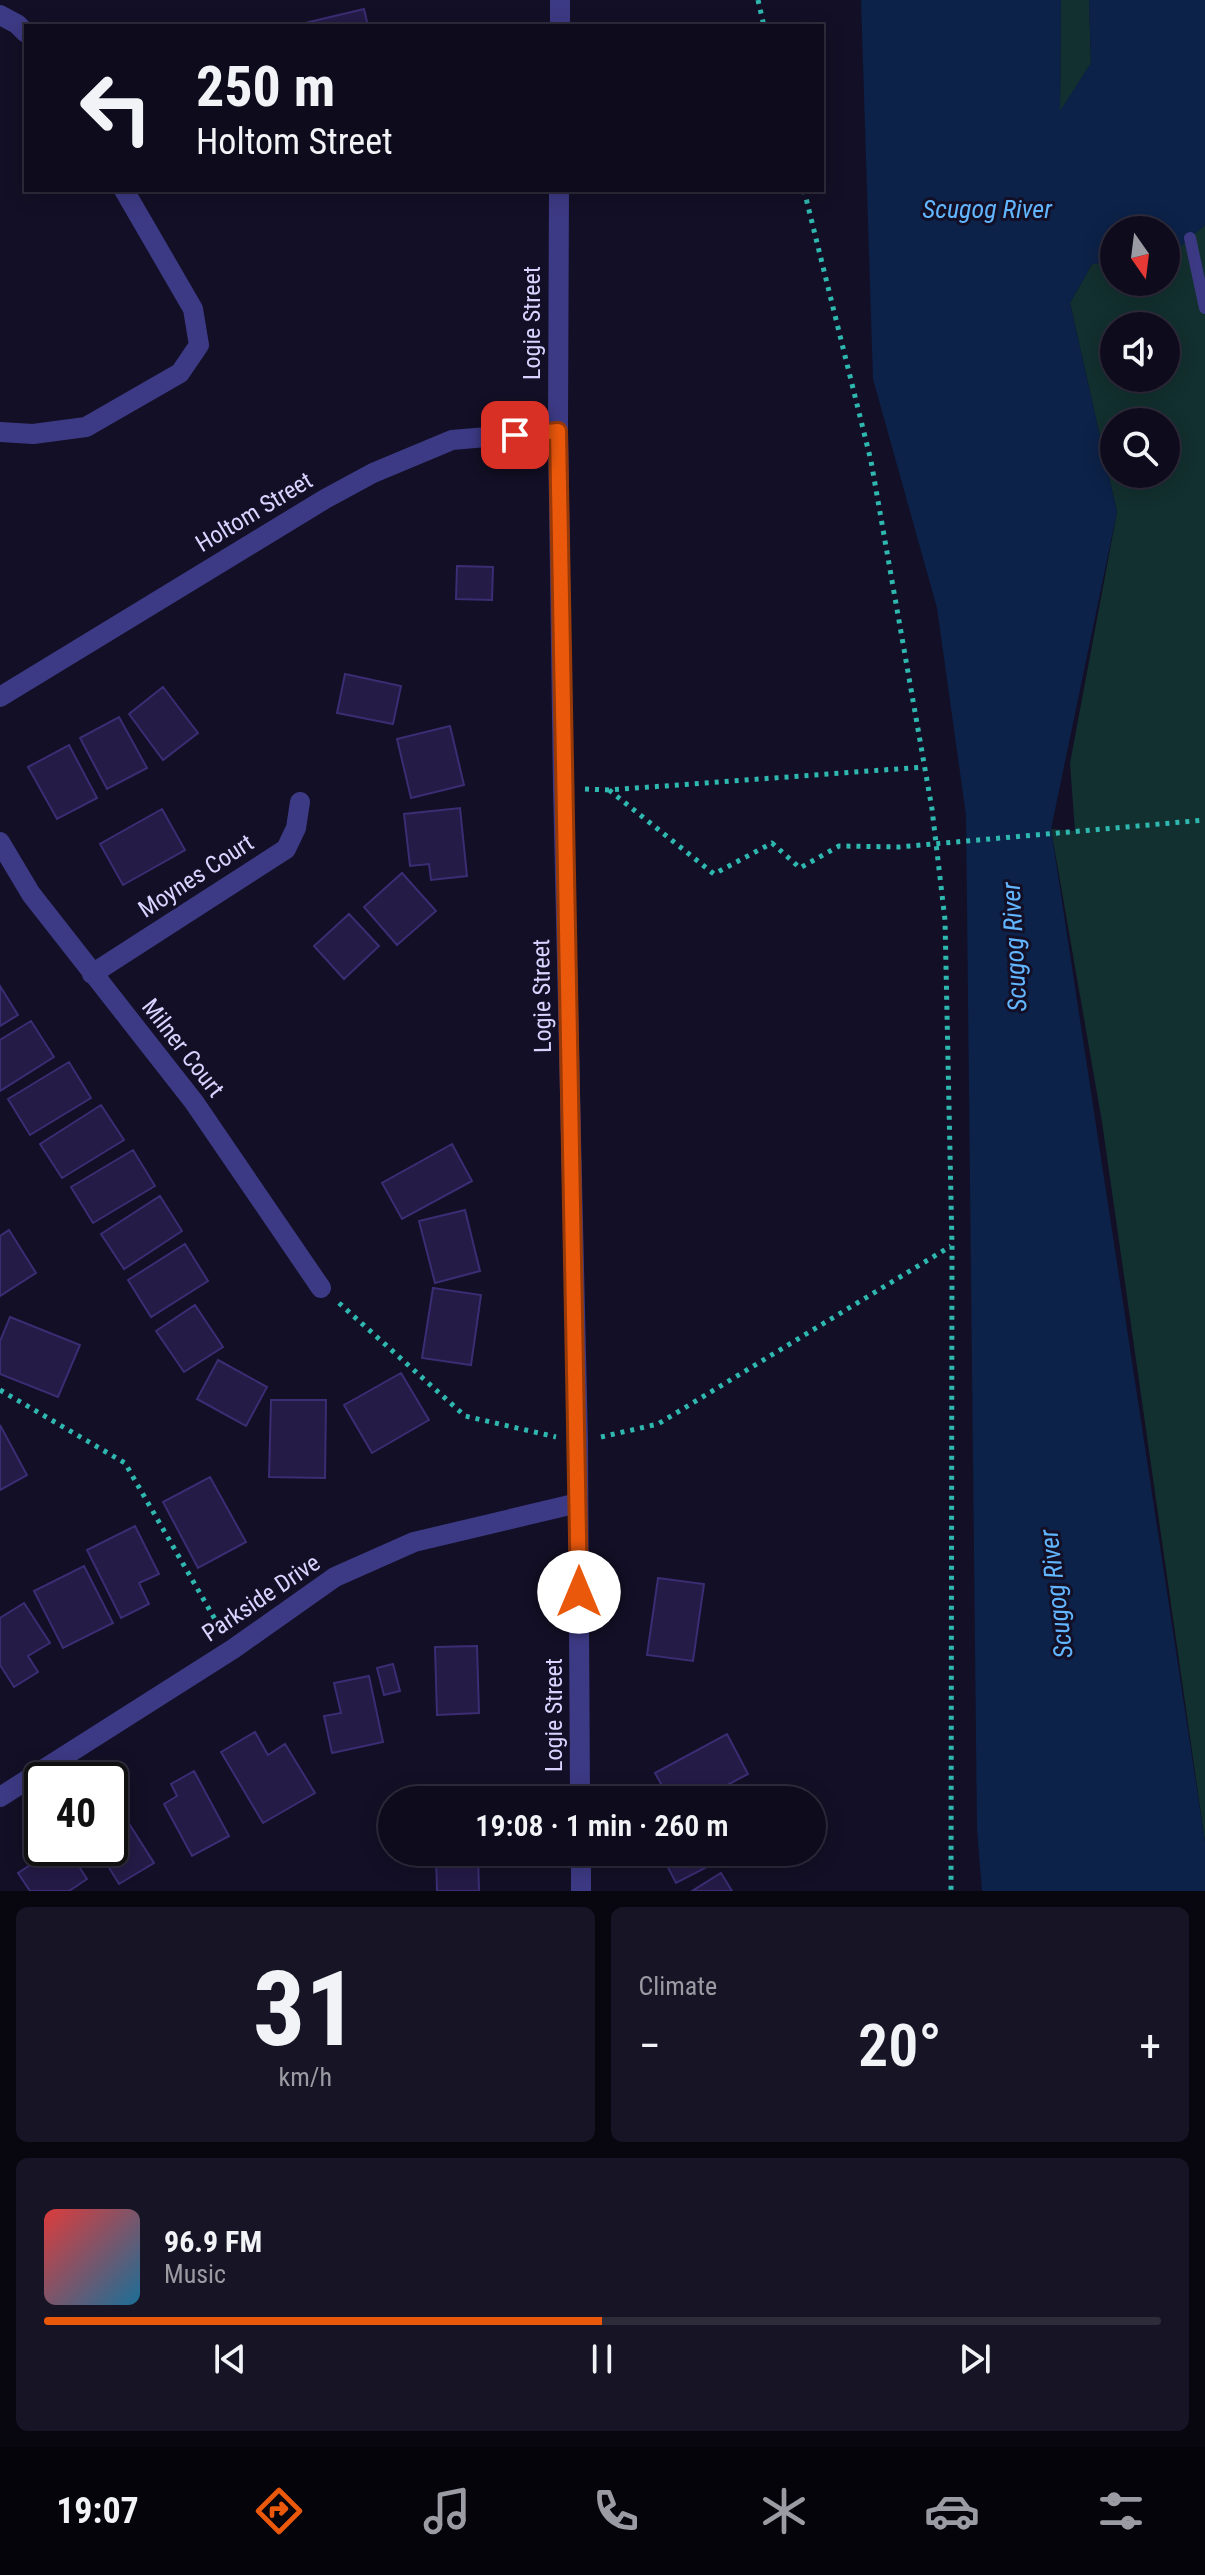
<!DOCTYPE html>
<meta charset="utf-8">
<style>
body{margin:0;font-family:"Roboto Condensed",sans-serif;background:#171425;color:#f1f3f6;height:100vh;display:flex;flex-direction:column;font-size:30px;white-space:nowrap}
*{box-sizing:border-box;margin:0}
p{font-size:26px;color:#9b9ba3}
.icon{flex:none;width:44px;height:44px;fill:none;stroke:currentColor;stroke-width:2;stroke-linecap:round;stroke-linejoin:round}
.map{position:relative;height:1891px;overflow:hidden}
.panel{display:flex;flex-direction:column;gap:16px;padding:16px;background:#08060f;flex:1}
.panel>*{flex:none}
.hud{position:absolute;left:24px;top:24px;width:800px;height:168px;border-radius:0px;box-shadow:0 4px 20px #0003,0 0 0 2px #2e2b3b;background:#0e0b1c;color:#f1f3f6;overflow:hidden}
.needle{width:52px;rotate:166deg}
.controls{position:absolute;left:1100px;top:216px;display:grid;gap:16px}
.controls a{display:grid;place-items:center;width:80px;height:80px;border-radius:50%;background:#0e0b1c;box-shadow:0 4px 20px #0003,0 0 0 2px #2e2b3b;font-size:40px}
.speed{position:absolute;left:24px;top:1762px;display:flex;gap:16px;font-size:40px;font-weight:700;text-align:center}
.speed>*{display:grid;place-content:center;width:104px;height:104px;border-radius:50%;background:#0e0b1c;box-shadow:0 4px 20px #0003,0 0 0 2px #2e2b3b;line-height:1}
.speed .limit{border:4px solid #111;border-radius:12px;background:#fff;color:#111}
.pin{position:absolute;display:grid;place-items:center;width:68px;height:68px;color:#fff;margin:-34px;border-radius:16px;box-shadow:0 4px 12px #0006}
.me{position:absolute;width:88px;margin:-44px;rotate:0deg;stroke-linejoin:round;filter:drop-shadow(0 0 6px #0008)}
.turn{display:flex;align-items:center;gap:28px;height:168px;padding:0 40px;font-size:36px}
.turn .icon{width:104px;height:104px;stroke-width:2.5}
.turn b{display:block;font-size:56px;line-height:68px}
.big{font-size:60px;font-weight:600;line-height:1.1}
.panel .widget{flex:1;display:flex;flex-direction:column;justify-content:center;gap:12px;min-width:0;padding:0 28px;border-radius:12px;background:#171425}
.panel .dial{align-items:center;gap:0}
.dial b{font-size:104px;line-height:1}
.song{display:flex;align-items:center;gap:24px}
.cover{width:96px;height:96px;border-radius:12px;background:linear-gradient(135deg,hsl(0 70% 55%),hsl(200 70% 35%))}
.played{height:8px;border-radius:4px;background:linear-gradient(90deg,#ea580c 50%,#2e2b3b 50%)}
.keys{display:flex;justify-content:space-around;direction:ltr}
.heat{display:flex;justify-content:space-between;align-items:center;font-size:44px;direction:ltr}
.panel .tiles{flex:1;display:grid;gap:16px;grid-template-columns:1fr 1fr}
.widget:last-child{grid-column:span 2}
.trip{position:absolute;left:378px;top:1786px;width:448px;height:80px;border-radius:40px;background:#0e0b1c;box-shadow:0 4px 20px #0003,0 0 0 2px #2e2b3b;font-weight:600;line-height:80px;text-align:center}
.menu{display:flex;height:128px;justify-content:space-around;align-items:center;background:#06040b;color:#9b9ba3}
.menu .icon{width:56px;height:56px}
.menu .active{color:#ea580c}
.menu b{font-size:36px;color:#f1f3f6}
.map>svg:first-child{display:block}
.green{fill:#12302f;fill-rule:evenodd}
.water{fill:#0c2248}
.building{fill:#241b47;stroke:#3b2d73;stroke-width:2}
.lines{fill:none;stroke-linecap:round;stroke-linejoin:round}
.path{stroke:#2fb8b0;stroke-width:5;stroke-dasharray:4 6;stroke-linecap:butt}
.service{stroke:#3d3a85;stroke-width:12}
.minor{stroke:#3d3a85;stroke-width:20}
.tertiary{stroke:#3d3a85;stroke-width:20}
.route-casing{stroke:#983908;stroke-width:20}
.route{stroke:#ea580c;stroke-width:14}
.labels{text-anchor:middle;stroke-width:6;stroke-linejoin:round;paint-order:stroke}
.street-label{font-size:24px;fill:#d9d4ff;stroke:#130f26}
.water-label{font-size:26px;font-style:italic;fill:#62b6ff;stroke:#130f26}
</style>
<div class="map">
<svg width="1205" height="1891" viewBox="0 0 1205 1891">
<rect width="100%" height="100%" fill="#130f26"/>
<path class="green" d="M1061,0h28l2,63 -31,49z
M1205,225v1617l-103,-720 -51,-293 24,2 -5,-68 47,-251 -47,-209 22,-39 22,-3v21h52v-29l9,-2zM1114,326h52v52h-52zM1114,422h52v52h-52z"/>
<path class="water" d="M861,0h200l-1,111 31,-48 -2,-63h116v225l-30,26 -9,2v-23h-52v31l-22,3 -22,39 47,209 -66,317 154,1013v49h-223l-5,-62 -11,-1014 -29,-207 -64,-229z"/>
<path class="building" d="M364,9l4,17h-62l-1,-3z
M457,566l36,1 -1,33 -36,-1z
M345,674l56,12 -8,38 -56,-11z
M163,687l35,46 -35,27 -34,-46z
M119,717l28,51 -40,21 -27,-51z
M450,726l14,59 -53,13 -14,-59z
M69,745l28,53 -40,21 -29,-52z
M460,808l7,68 -36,4 -2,-16 -19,2 -6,-52z
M162,809l23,41 -62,35 -23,-41z
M402,873l34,38 -39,34 -33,-38z
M349,914l30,32 -35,33 -30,-33z
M0,986l18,29 -18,11z
M31,1021l23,36 -54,34v-51z
M69,1062l22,36 -61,37 -22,-36z
M101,1105l23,35 -62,38 -22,-34z
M452,1144l20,37 -70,38 -20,-36z
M133,1150l22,36 -62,37 -22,-36z
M160,1196l22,35 -58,38 -23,-35z
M465,1210l15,61 -45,12 -16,-62z
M9,1230l27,43 -36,23v-60z
M185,1244l23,37 -57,36 -23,-37z
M433,1288l48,7 -10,70 -49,-7z
M195,1305l28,42 -39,25 -28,-41z
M10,1317l70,28 -22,52 -58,-23v-33z
M218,1360l49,27 -21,39 -49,-27z
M401,1373l28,47 -57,33 -28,-48z
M271,1400h55l-1,78 -56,-1z
M0,1425l27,50 -27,15z
M210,1477l36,65 -48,26 -35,-66z
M135,1526l24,48 -20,9 10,21 -28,14 -34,-68z
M84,1566l29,57 -50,25 -29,-57z
M658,1578l46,6 -11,77 -46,-6z
M24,1603l26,40 -22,13 10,16 -24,15 -14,-22v-47z
M477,1646l2,67 -42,2 -2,-68z
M393,1664l7,27 -16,4 -7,-27z
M369,1676l14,66 -51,11 -8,-37 17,-3 -7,-30z
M255,1732l13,23 17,-11 30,49 -52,30 -42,-71z
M727,1734l21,40 -49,26h-29l-15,-27z
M194,1771l35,65 -37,20 -28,-52 13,-8 -6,-12z
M123,1814l31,49 -35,21 -22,-36h13v-26z
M56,1848h11l20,31 -18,12h-39l-12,-18z
M420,1852h58l1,39h-42l-1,-34h-16z
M660,1852h76l-60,31z
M721,1873l11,18h-40z"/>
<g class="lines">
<path class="path" d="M758,0l6,26
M804,190l67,271 61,348 13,111 7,326 -1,645
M585,789l24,1 315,-23
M609,790l105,84 58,-31 28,25 39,-22 60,1 306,-27
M339,1303l126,113 91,21
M0,1390l125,73 95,165
M601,1437l57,-13 293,-178"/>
<path class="service" d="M1190,238l15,70"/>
<path class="minor" d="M0,15l17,9 9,9
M0,432l33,2 53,-7 94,-54 19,-28 -6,-36 -69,-119
M0,697l325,-198 48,-26 79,-33 106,-9
M0,842l31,52 163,208 127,186
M92,974l194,-125 10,-21 4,-26
M0,1797l233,-148 102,-72 79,-35 164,-39"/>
<path class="tertiary" d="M560,26v-26
M559,190l-1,241 5,357 15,654 2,358
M581,1852v39"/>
</g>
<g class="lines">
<g class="route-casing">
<path id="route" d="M515,435l43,-4 21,1161"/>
</g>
<use href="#route" class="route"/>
</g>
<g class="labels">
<g class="street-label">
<text transform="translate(532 323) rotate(-90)" y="8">Logie Street</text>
<text transform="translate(254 512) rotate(-31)" y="8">Holtom Street</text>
<text transform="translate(196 876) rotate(-33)" y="8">Moynes Court</text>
<text transform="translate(542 996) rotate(-91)" y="8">Logie Street</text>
<text transform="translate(183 1048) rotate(52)" y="8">Milner Court</text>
<text transform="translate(261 1598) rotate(-34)" y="8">Parkside Drive</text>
<text transform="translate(554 1715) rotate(-90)" y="8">Logie Street</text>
</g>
<g class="water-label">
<text x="987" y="218">Scugog River</text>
<text transform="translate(1014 947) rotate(-93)" y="9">Scugog River</text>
<text transform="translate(1056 1594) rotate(-97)" y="9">Scugog River</text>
</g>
</g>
</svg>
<div class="controls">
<a><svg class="needle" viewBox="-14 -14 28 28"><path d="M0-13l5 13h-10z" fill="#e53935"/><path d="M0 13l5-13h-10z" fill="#9b9ba3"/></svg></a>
<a><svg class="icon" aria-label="sound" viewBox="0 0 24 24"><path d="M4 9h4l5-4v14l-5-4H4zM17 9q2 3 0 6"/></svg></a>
<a><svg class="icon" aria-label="search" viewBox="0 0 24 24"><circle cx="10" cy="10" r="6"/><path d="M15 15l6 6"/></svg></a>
</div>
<div class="speed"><div class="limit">40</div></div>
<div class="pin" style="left:515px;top:435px;background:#d93025"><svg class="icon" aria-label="arrive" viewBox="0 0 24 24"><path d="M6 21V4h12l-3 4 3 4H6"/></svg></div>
<svg class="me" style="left:579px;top:1592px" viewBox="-20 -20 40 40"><circle r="19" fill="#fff"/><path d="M0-13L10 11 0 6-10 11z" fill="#ea580c"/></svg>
<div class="trip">19:08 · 1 min · 260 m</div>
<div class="hud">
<div class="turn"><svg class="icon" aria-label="left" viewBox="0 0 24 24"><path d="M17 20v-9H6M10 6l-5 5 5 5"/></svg><div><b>250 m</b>Holtom Street</div></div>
</div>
</div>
<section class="panel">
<div class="tiles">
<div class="widget dial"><b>31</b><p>km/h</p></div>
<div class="widget"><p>Climate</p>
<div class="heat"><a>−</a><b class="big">20°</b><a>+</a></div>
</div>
<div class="widget">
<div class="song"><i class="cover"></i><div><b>96.9 FM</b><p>Music</p></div></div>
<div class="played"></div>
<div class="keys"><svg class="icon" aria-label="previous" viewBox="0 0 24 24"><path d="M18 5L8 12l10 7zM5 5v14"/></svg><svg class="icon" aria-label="pause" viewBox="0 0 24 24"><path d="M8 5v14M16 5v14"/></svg><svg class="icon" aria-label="next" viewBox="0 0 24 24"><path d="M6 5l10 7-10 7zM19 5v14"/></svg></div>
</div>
</div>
</section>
<nav class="menu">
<b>19:07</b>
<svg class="icon active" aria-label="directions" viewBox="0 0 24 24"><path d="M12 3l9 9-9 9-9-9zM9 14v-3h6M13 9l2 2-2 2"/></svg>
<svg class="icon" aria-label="music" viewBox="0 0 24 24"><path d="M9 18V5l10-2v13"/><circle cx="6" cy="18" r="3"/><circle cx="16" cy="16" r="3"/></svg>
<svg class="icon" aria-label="phone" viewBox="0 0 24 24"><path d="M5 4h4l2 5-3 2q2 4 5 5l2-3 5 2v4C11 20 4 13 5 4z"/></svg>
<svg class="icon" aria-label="climate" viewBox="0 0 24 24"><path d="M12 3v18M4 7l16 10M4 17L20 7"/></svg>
<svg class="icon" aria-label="car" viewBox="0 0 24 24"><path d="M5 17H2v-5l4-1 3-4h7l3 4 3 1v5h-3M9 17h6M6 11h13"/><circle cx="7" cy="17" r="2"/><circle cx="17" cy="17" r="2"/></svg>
<svg class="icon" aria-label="filters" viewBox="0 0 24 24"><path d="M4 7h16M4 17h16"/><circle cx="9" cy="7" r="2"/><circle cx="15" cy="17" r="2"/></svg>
</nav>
